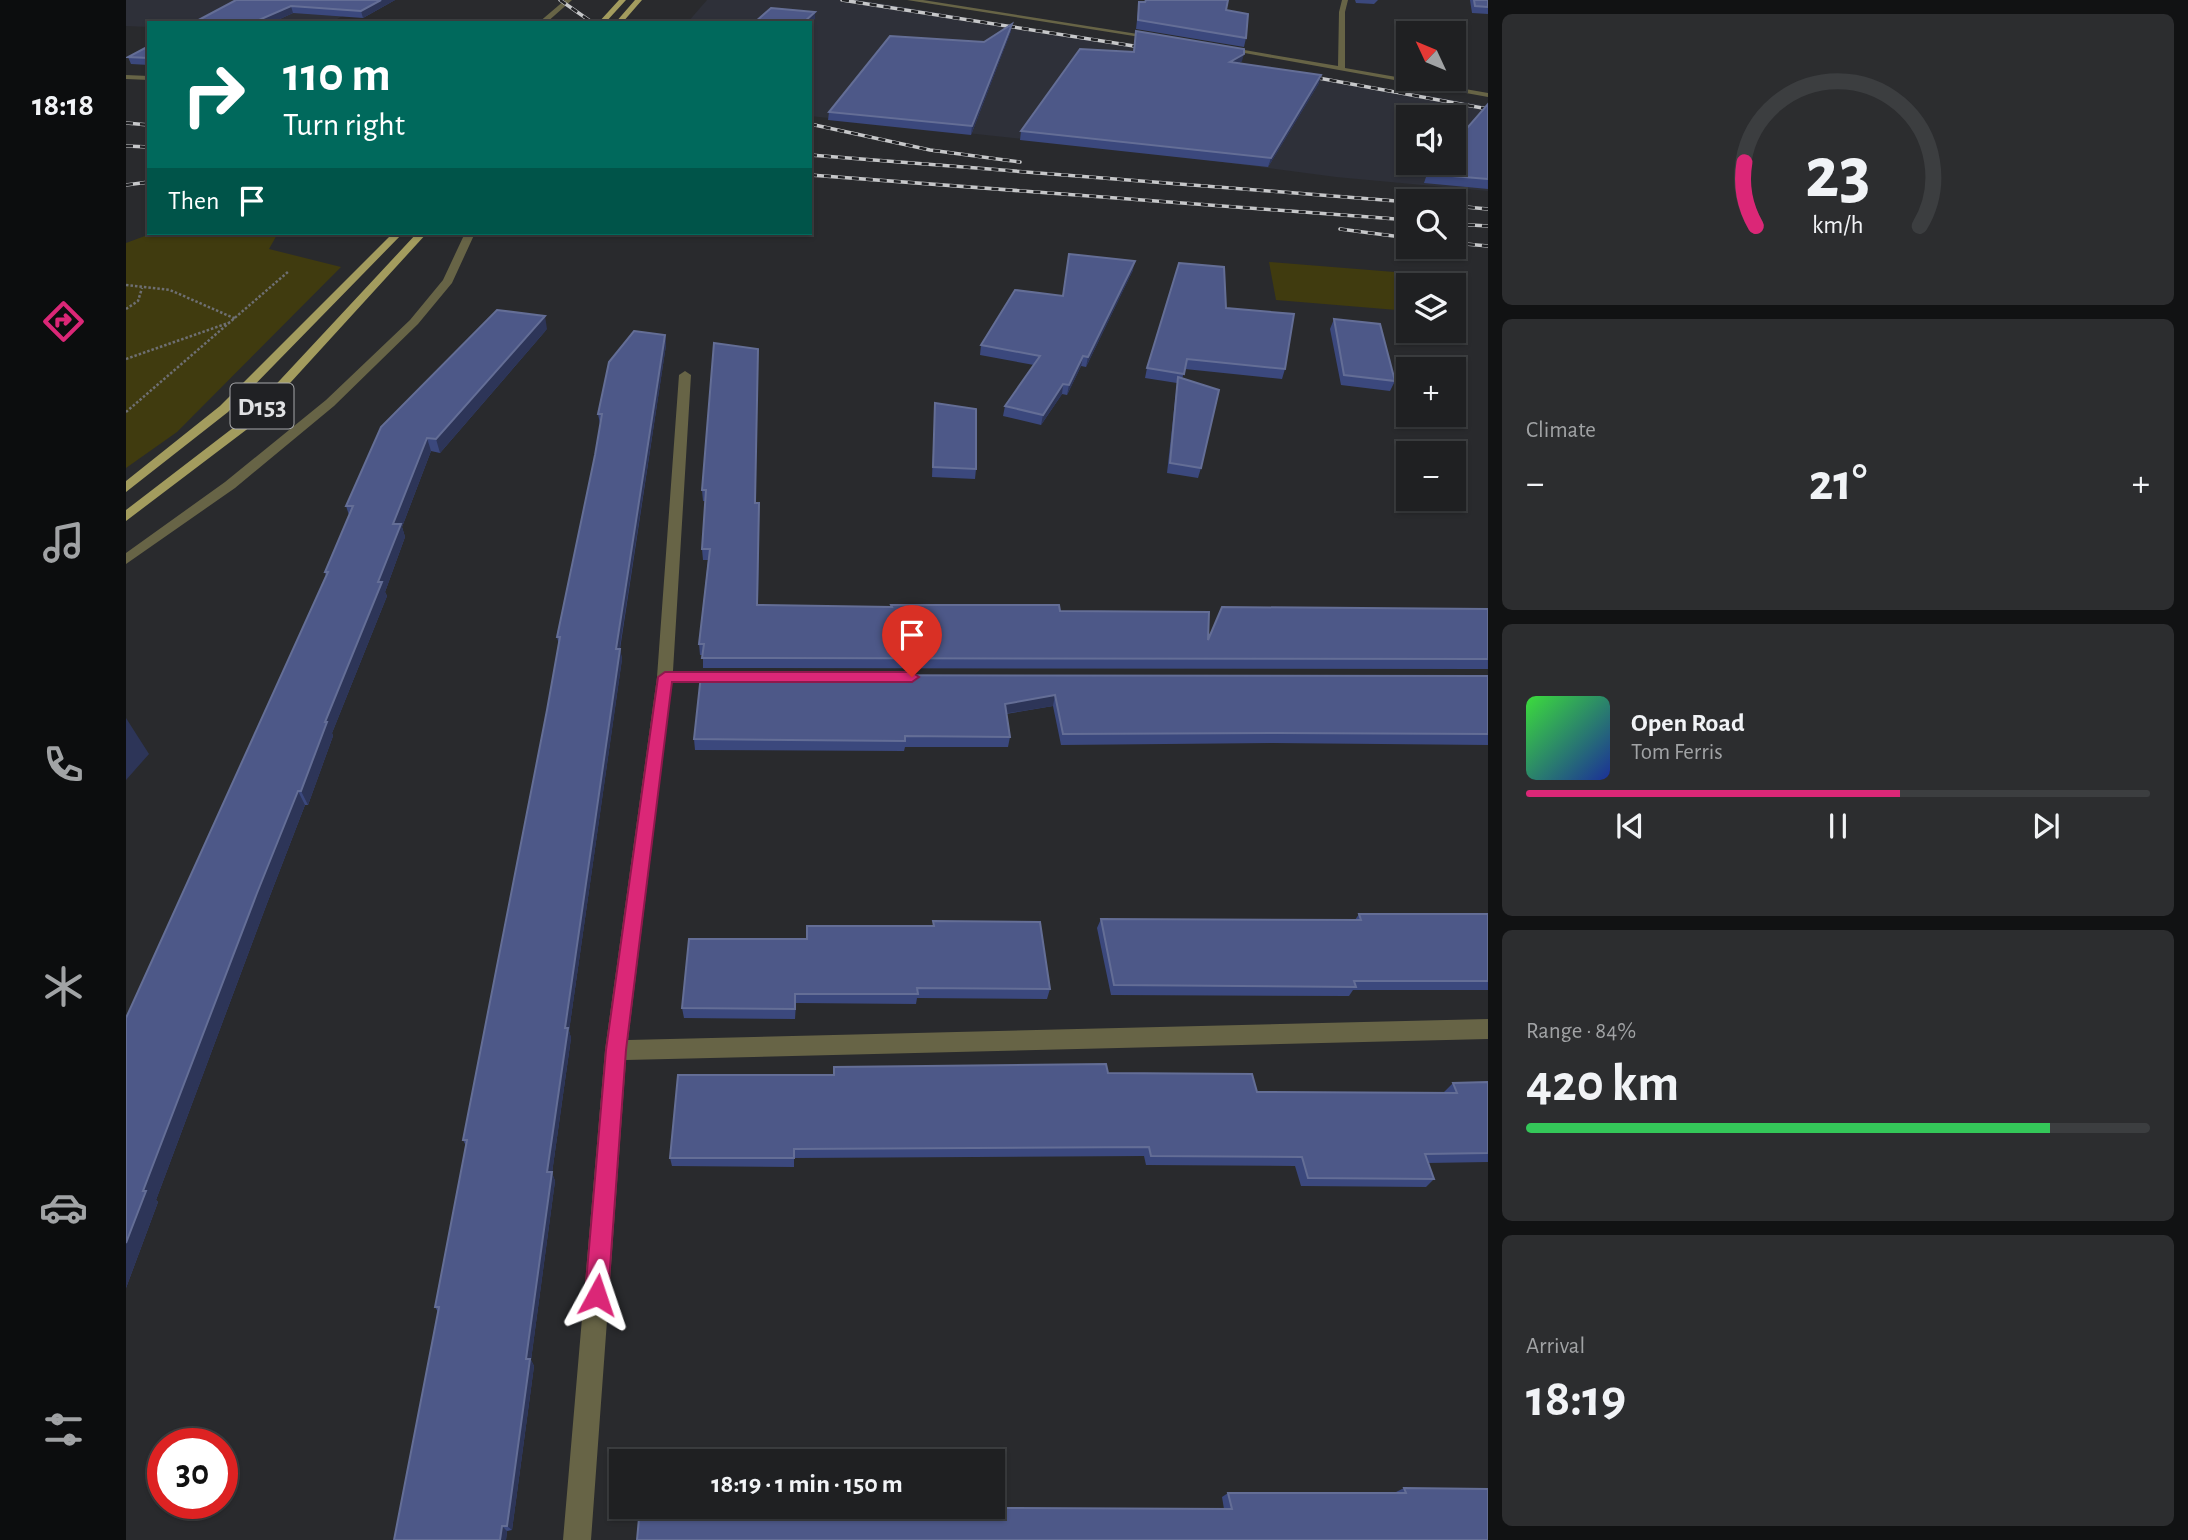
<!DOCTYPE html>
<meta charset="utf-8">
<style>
body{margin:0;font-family:"Alegreya Sans",sans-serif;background:#2c2d2f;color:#f1f3f6;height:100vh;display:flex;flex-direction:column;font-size:26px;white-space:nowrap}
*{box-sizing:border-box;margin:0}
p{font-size:23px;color:#a1a3a5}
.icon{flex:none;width:38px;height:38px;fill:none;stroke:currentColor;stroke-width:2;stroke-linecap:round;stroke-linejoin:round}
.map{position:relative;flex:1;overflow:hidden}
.drawer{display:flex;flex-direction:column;gap:14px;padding:14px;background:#111213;width:700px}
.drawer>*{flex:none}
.hud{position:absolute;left:21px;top:21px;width:665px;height:214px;border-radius:0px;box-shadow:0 2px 5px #0004,0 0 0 2px #3c3e40;background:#00695c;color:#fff;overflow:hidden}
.needle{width:46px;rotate:314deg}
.buttons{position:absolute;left:1270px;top:21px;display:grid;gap:14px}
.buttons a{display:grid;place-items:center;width:70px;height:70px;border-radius:0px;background:#1f2022;box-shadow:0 2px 5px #0004,0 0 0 2px #3c3e40;font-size:35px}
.speed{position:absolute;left:21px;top:1428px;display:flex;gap:14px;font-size:35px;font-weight:700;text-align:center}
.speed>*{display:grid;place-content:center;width:91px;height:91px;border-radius:50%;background:#1f2022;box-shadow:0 2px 5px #0004,0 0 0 2px #3c3e40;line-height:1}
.speed .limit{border:10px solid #d22;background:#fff;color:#111}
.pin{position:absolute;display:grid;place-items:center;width:60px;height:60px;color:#fff;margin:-72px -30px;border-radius:50% 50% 50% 0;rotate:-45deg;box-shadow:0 0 7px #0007}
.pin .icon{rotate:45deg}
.me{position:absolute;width:77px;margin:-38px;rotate:5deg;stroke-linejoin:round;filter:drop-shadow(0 0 5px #0008)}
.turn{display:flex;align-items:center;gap:24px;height:147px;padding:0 21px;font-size:32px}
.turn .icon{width:91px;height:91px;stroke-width:2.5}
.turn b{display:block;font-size:49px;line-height:60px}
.then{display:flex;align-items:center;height:66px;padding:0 21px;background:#0003;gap:14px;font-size:26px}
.big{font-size:52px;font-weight:700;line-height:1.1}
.drawer .widget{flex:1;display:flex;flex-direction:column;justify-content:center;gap:10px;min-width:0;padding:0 24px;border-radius:10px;background:#2c2d2f}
.drawer .dial{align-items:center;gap:0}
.dial svg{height:182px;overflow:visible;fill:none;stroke:#3c3e40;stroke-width:7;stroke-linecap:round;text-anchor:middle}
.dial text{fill:#f1f3f6;stroke:none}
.song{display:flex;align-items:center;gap:21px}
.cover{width:84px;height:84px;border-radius:10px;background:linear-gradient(135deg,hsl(120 70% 55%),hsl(230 70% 35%))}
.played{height:7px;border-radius:4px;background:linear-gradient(90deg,#db2777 60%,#3c3e40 60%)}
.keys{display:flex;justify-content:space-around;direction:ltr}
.heat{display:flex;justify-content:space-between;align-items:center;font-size:38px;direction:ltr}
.charge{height:10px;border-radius:5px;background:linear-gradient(90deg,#34c759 84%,#3c3e40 0)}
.trip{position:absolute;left:483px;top:1449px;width:396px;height:70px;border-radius:0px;background:#1f2022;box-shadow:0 2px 5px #0004,0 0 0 2px #3c3e40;font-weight:700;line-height:70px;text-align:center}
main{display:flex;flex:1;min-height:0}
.dock{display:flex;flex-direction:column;width:126px;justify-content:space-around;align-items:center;background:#0c0d0e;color:#a1a3a5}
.dock .icon{width:49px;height:49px}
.dock .active{color:#db2777}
.dock b{font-size:32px;color:#f1f3f6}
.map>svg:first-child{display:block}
.built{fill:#2e3039;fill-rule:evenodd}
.green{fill:#403b0f}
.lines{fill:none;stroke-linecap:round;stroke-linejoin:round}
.path{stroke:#6e6f72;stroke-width:2.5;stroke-dasharray:2.5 2;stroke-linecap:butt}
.minor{fill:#676446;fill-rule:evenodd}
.major{fill:#a39c5e;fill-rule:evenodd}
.rail-casing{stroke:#c6c7c9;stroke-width:3.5}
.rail{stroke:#202124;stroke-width:2.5;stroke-dasharray:7;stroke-linecap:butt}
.wall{fill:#3b487d}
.shaded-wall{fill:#2d3558}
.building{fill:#4d5888;stroke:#646e96;stroke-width:2}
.route{fill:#db2777;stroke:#8e194d;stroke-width:2}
.labels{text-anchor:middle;stroke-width:7;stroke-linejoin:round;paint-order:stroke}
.shield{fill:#202124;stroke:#a6a7aa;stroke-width:2}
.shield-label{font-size:26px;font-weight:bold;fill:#e0e1e3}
</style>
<main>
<nav class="dock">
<b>18:18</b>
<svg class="icon active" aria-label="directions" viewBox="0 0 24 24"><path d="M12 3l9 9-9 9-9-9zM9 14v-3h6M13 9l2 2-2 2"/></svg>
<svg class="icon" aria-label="music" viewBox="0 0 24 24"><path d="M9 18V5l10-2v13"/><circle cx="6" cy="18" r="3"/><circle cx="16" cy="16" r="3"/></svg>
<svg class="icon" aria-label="phone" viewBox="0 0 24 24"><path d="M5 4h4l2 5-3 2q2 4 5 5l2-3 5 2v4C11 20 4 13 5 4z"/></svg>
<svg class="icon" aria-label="climate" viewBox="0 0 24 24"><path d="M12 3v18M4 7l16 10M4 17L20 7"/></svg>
<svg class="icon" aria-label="car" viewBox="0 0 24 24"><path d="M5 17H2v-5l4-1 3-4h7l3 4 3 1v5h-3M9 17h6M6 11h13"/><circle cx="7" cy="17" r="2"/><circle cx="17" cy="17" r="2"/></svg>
<svg class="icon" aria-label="filters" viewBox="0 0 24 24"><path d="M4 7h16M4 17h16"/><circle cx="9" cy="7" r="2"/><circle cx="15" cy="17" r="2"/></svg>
</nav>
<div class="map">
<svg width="1362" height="1540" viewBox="0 0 1362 1540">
<rect width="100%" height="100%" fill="#292a2d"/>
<path class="built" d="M0,0h245l-41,23h-181v4l-23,-1z
M581,0h151l34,5 596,101v85l-152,-14 -183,-24 -343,-37v-93h-123zM1283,117h45v46h-45z"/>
<path class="green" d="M27,233h125l-9,16 72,18 -164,165 -51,36v-225z
M1143,262l163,13 4,10h-27v26l-133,-11z"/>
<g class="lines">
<path class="path" d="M0,285l44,5 66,29
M0,309l12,-8 4,-13
M0,359l105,-37
M0,412l163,-141"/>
<path class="minor" d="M439,0h7l-26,23h-8z
M781,0h16l240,38 -4,2z
M1216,0h6l-3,12v56l143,25v4l-271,-49 4,-2 117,20 1,-54z
M0,75l23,1v4l-23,-1z
M339,233h10l-23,50 -34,41 -84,82 -99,82 -109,76v-11l99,-71 101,-82 84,-80 33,-40z
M559,371l6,4 -18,296h52l8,6 -8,6h-53l-44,357 860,-21v20l-862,21 -35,480h-28l42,-490 52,-373 22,-302z"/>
<path class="major" d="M493,0h7l-21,23h-7z
M509,0h7l-20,23h-7z
M267,233h10l-175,179 -102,80v-11l94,-75z
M291,233h10l-177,194 -124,94v-11l116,-89z"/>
<g class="rail-casing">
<path id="rail" d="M434,0l33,23
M716,0l311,49
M1176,75l186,34
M0,123l23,2
M684,124l120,26 90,12
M0,146l23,1
M684,155l599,47
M684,175l599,45
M0,185l23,-3
M1328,206l34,3
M1328,224l34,2
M1214,229l69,9
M1328,243l34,3"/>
</g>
<use href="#rail" class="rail"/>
</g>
<path class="wall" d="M110,0h159l-32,18 -70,-5 -22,10h-78z
M1229,0h23l-4,4 -18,-1z
M1344,0h18v14l-16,-1z
M1013,2l87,8 20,28 -2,9 -108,-18z
M885,31l-40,104 -143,-15 1,-8 155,-70z
M1010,31l106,30 -3,2 80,20 -51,84 -248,-27 1,-9 112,-79z
M23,46v19l-18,-1 -3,-7z
M1362,104v85l-64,-6 3,-9z
M1007,270l-47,97 -5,-1 -14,29 -5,-1 -21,31 -38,-9 2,-10 29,-41 -54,-10 1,-10 82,-49z
M1100,308l59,61 -3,10 -97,-10 -3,10 19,89 -3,10 -31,-5 10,-90 -32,-5 2,-10z
M1208,319l61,62 -5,10 -49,-6 -11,-56z
M421,329l-107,124 -9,-2 -29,76 3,10 -20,55 2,4 -55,137 1,3 -25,69h-3l-39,101 -110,294 2,2 -32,86v-270l200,-442 -1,-4 24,-57 -3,-9z
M539,335l1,10 -46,304 2,10 -53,372 2,7 -19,135 3,8 -24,179 3,6 -22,164 -5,1 -1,9h-112l44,-228 -3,-5 31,-161 -3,-6 84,-430 12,-65 -2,-8 38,-182 5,-31 -2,-10z
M632,359l-3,144h4v11l-1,91 302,6 148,29 280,-31v60l-785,-1v-13h-3l-1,-11 9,-84h-5l-1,-11 3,-48h-2l-1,-11z
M809,403l41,66 -1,10 -43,-2z
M575,675l787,1v69l-216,-2 -211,2 -8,-39 -47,8 4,23 -2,10h-103l-1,4 -209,-1 -1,-11z
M1233,914h129v76h-135l-4,6 -238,-1 -14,-67 4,-9 254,1z
M807,921l117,68 -3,10 -130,-1 -1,6 -120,-1 -1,16 -111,-1 -2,-10 125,-69 126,-13z
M982,1073l149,19 188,1 -1,-1 9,-9 35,-1v80l-60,1 6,16 -8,8 -125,-1 -6,-20 -149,-1 -2,-9 -350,2v9l-122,-1 -2,-8z
M1278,1488l84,52 -500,-32 236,1 -2,-12 6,-4h166z"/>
<path class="shaded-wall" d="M255,0h14l-32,18 -2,-7z
M165,6l2,7 -22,10h-19z
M689,12v7l-5,4h-7z
M886,24l-1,7 -40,104 1,-9z
M1118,54l-2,7 -14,9 2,-8z
M1195,75l-2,8 -51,84 3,-9z
M1009,261l-2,9 -47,97 2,-10z
M419,316l2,13 -107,124 -4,-14z
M539,335l1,10 -48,314 -2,-10z
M957,356l-2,10 -14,29 2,-10z
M937,384l-1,10 -21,31 2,-10z
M301,438l4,13 -29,76 3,10 -20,55 2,4 -55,137 1,3 -25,69 -7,-14 24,-69 53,-140 15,-58z
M494,649l2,10 -53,372 2,7 -19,135 3,8 -24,179 3,6 -22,164 -5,-4 40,-354 18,-144z
M929,695l-2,11 -50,8 2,-10z
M0,718l23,36 -23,26z
M172,791l7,14 -39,101 -110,294 2,2 -32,86v-45l17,-52 114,-298z
M376,1526l5,5 -1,9h-6z"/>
<path class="building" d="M110,0h145l-20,11 -70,-5 -39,17h-59z
M1020,0h82l-2,10 22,4 -2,24 -108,-18 1,-18h6z
M1348,0h14v7l-13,-1z
M645,8l44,4 -12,11h-49z
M886,24l-40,102 -143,-14 61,-76 94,6z
M1010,31l108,18v5l-14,8 91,13 -50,83 -250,-27 59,-82 54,3z
M23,46v12l-21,-1z
M1362,104v75l-61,-5 10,-11h17v-20z
M943,254l66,7 -47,96 -5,-1 -14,29 -6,-1 -20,31 -38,-9 35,-50 -59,-11 34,-55 48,6z
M1053,263l45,4 2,41 68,6 -9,55 -98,-10 -3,15 -37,-6z
M371,310l48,6 -109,123 -9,-1 -34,86h8l-23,58h4l-57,140h2l-26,69h-3l-41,102 -114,298h3l-20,52v-225l202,-446h-3l28,-66h-7l35,-79z
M1208,319l46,5 15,57 -51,-6z
M508,331l31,4 -49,314h4l-55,379h3l-21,144h5l-26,187h4l-23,167h-5l-2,14h-106l45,-233h-4l32,-167h-4l84,-430 13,-73h-3l38,-182 7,-41h-4l11,-52z
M588,343l44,6 -3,154h4l-2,102 135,2 -1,-2h168l1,6 149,1 -1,28 14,-33 266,2v50l-786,-1 2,-14h-5l11,-95h-8l4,-59h-4z
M1052,377l41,13 -18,78 -31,-5z
M809,403l41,6v60l-43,-2z
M575,675l787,1v58l-211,-1 -214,1 -8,-39 -50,9 5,33 -105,-1v5l-211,-2z
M1233,914h129v67h-134l2,6 -242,-2 -13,-66 260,1z
M807,921l107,1 10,67 -133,-1 1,6h-123v15l-113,-1 7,-69h118v-13h127z
M980,1064l2,9 144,1 5,18 200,1 -4,-10 35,-1v71l-63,1 9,25 -126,-1 -6,-21 -151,-1 -2,-9 -355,2v9h-124l8,-83h156v-8z
M1278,1488l84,1v51h-851l3,-33h348v1l244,1 -4,-16h178z"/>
<path class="route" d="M539,672h247l7,5 -7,5h-240l-46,368 -18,245 -3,8 -8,3 -8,-3 -4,-8 21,-245 52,-373z"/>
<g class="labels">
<rect class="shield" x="104.5" y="383.5" width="63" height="45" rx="5"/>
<g class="shield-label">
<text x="136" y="415">D153</text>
</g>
</g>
</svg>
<div class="buttons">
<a><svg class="needle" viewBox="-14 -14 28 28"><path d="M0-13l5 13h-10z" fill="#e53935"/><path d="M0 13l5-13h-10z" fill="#a1a3a5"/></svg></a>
<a><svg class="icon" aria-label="sound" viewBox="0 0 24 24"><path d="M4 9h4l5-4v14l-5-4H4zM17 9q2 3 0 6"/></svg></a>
<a><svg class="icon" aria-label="search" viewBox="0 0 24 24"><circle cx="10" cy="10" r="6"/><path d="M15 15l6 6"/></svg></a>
<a><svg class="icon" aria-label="layers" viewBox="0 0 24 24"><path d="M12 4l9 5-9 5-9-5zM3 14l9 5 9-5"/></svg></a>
<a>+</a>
<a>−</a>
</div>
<div class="speed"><div class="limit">30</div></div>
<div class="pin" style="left:786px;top:677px;background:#d93025"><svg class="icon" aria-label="arrive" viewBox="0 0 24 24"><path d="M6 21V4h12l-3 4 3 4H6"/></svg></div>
<svg class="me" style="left:471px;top:1295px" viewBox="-20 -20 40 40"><path d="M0-17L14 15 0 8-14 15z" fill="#db2777" stroke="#fff" stroke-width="4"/></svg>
<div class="trip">18:19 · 1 min · 150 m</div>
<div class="hud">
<div class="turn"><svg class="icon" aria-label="right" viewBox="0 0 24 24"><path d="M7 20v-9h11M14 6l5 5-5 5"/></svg><div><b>110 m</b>Turn right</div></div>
<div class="then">Then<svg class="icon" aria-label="arrive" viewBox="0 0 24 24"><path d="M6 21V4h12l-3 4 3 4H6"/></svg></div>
</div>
</div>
<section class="drawer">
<div class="widget dial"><svg viewBox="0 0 100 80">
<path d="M14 69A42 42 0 1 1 86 69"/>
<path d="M14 69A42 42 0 0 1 9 41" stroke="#db2777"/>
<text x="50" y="56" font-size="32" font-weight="700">23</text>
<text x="50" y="72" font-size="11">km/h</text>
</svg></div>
<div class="widget"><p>Climate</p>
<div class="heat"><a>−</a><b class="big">21°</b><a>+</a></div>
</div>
<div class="widget">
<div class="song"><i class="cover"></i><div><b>Open Road</b><p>Tom Ferris</p></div></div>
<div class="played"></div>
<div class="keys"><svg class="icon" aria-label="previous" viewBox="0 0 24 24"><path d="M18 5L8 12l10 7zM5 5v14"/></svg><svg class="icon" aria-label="pause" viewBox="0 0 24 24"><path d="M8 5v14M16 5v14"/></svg><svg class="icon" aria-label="next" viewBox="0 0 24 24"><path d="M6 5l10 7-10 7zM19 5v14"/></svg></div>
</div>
<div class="widget"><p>Range · 84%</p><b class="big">420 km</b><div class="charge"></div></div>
<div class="widget"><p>Arrival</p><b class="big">18:19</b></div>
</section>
</main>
